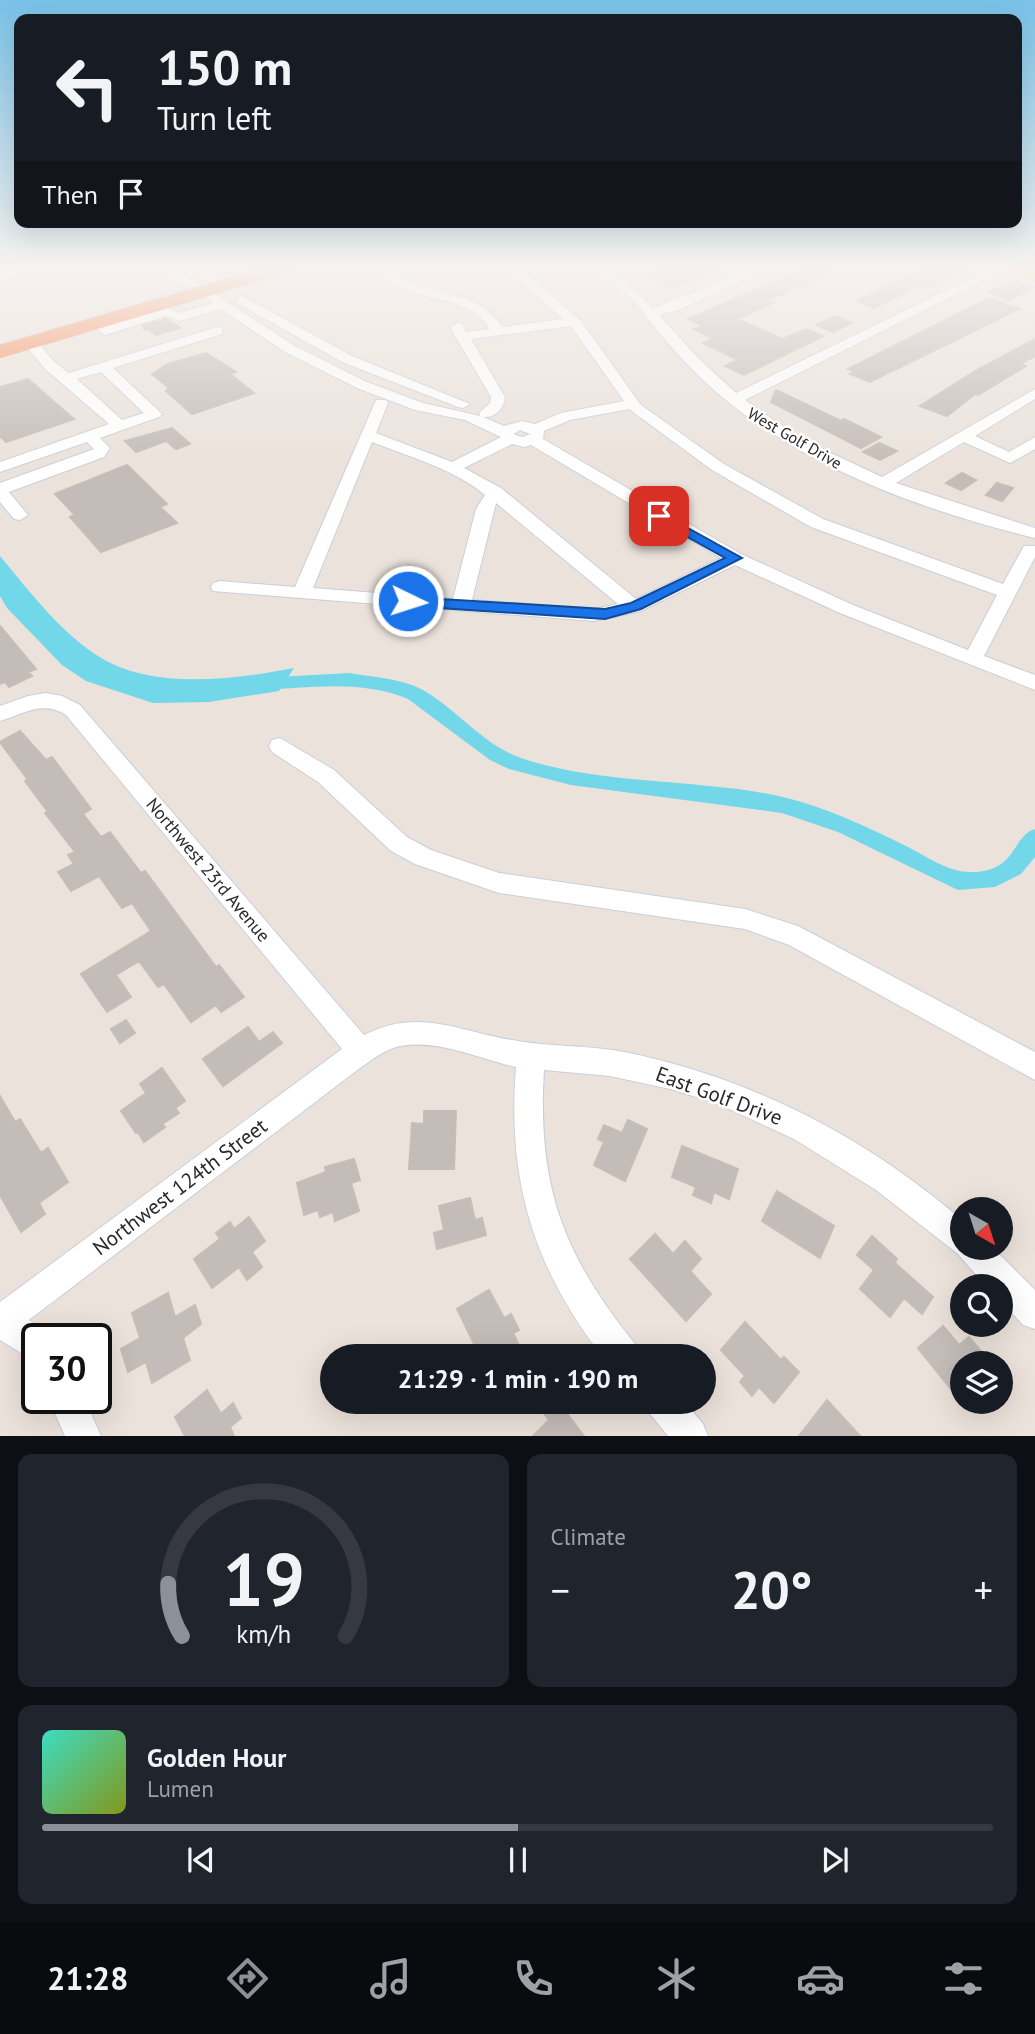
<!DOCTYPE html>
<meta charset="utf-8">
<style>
body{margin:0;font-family:"PT Sans",sans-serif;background:#20242c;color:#f1f3f6;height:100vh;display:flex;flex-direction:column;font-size:26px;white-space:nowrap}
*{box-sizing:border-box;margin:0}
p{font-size:23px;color:#9ea1a6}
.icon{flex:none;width:38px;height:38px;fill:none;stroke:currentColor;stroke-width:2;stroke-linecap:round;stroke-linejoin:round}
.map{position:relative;height:1436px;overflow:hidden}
.panel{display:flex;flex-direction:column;gap:18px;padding:18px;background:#0d0f14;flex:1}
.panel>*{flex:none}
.guide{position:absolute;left:14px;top:14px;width:1008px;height:214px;border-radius:14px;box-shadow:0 7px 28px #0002;background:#171b24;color:#f1f3f6;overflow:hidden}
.needle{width:46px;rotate:141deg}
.tools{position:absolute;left:950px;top:1197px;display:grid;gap:14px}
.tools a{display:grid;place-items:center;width:63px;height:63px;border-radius:50%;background:#171b24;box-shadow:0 7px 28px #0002;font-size:35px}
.speed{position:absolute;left:21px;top:1323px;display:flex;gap:14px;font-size:35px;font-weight:700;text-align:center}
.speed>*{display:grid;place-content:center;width:91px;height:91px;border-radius:50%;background:#171b24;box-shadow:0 7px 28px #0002;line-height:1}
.speed .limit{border:4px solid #111;border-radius:10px;background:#fff;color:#111}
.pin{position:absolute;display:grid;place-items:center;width:60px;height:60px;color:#fff;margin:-30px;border-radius:14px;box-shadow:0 4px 10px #0006}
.me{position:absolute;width:77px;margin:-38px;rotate:94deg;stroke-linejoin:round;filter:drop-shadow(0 0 5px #0008)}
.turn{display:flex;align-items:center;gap:24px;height:147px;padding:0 28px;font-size:32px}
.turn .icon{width:91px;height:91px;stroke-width:2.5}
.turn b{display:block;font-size:49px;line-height:60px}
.then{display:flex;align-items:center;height:66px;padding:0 28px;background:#0003;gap:14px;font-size:26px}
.big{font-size:52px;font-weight:800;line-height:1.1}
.panel .tile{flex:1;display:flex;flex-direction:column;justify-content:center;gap:10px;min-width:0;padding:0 24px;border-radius:14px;background:#20242c}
.panel .dial{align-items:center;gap:0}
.dial svg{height:182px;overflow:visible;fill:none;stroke:#363941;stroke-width:7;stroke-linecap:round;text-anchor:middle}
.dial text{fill:#f1f3f6;stroke:none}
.song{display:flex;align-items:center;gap:21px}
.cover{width:84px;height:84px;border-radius:10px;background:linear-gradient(135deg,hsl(170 70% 55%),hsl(70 70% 35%))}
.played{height:7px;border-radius:4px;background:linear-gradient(90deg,#8c9099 50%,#363941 50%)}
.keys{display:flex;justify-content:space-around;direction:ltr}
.heat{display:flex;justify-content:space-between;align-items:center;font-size:38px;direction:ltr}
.panel .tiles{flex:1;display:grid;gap:18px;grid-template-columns:1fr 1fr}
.tile:last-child{grid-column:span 2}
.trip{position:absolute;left:320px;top:1344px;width:396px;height:70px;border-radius:35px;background:#171b24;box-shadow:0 7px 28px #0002;font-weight:800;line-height:70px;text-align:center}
.tab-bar{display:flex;height:112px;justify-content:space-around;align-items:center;background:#090b0e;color:#9ea1a6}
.tab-bar .icon{width:49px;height:49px}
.tab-bar .current{color:#8c9099}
.tab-bar b{font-size:32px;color:#f1f3f6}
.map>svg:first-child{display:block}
.water{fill:#72d7e9}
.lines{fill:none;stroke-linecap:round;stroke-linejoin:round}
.canal{fill:#72d7e9;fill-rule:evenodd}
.building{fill:#c3bcb8;stroke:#c6beb5;stroke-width:2}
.minor-tunnel{stroke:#c4bdb7;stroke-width:14;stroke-dasharray:14 7;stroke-linecap:butt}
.minor-casing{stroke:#c9cfda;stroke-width:2}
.major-casing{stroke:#c3c3c3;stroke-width:2}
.highway-casing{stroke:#c3c3c3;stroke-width:1}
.minor{fill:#fff;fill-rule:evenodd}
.major{fill:#eaba61;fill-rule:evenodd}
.highway{fill:#f78c5a;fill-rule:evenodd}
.route{fill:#1a73e8;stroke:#114b97;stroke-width:2}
.labels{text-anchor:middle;stroke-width:5;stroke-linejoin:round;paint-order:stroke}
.far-street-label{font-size:16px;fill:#292929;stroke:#fff}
.street-label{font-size:18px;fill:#292929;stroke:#fff}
.near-street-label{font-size:21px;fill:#292929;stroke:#fff}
</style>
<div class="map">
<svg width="1035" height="1436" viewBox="0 0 1035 1436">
<rect width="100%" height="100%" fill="#ebe2db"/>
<path class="water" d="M0,556c30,36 62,79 103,103 53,31 133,20 191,9l-15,23 -70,11 -56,1 -67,-22 -24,-16 -55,-57 -7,-12z"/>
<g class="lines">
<path class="canal" d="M349,673c24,4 50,5 72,16 35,19 62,56 100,69 83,28 178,20 262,39 43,10 84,30 123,49 18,9 42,26 63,26 49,1 42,-36 66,-43v28l-14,17 -26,13 -37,3 -120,-58 -56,-19 -211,-28 -62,-16 -19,-9 -82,-61c-47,-20 -99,-11 -148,-9l-7,-1 -2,-5 2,-5 7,-1z"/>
</g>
<path class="building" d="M665,268h57v1l-48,19 -28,-13z
M807,268l28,2 -68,31 6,2 -36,16 46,20 23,-10 17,7 -79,39 -19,-9 13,-6 -35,-17 10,-4 -19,-10 9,-3 -15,-7z
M925,268h41l-42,21 -6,-2 -44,21 -17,-7z
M1014,280l20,7 -25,13 -20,-8z
M989,298l30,11 -149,73 -20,-8 4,-2 -6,-3z
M835,316l17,7 -19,9 -17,-7z
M166,319l14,9 -24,7 -12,-9z
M1035,339v17l-15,8 6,2 -48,29 -3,-1 -28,22 -27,-10 55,-35z
M206,353l30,19 -6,2 24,19 -62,21 -26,-23 3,-3 -17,-14 16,-10z
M28,379l46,40 -68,23 -6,-6v-49z
M776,390l65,31 3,-2 37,18 -20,11 -90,-46z
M172,428l18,16 -14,5 -19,-16 9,8 -30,11 -11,-11z
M879,443l18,8 -17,9 -17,-8z
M127,465l40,39 -7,3 17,16 -76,29 -31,-35 5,-2 -20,-21z
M962,473l14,7 -15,10 -15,-7z
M997,483l16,5 -11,13 -16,-6z
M0,626l36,43 -8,3 4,4 -23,11 -4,-5 -5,2z
M20,731l26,29 6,-3 39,52 -8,5 18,23 9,-5 31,41 4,-2 71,96 3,-2 25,32 -23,15 -5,-7 -25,17 -27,-38 -6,3 -19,-26 -23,14 15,22 -24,15 -26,-38 70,-43 -19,-28 -10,5 -23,-32 -28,15 -13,-19 16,-8 -6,-9 7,-3 -30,-39 3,-1 -23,-31 3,-1 -28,-38z
M126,1020l9,13 -15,10 -9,-14z
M248,1027l11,15 14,-10 9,11 -59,43 -20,-27z
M162,1068l23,33 -10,7 4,5 -17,11 3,3 -21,15 -6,-10 -2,1 -15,-22 25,-18 -6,-9z
M0,1096l15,26 5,-3 21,34 7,-5 20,34 -29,21 6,11 -24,18 -21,-37z
M424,1111h32l-2,58h-45l3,-46 12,1z
M628,1120l19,9 -22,52 -31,-16 10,-23 -6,-3 6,-14 18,8z
M682,1146l56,23 -9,30 -15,-7 -3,11 -18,-8 3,-8 -24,-10z
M354,1159l6,21 -9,3 8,28 -24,10 -2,-9 -13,5 -2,-7 -14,5 -7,-32 29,-11 -1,-5z
M777,1191l57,35 -14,32 -58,-37z
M470,1198l5,22 7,-2 4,17 -49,14 -3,-16 10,-3 -5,-24z
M249,1217l16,24 -13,11 10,15 -15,13 -8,-13 -27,21 -18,-29 26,-20 -4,-6 14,-11 4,7z
M655,1234l18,20 12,-13 16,18 -11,12 21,23 -25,27 -56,-62z
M872,1236l25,23 -2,4 38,34 -11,17 -18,-16 -14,19 -30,-28 14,-19 -17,-15z
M489,1290l15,28 7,-4 8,16 -6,3 11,23h-44l-23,-47z
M168,1293l7,24 20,-12 6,19 -18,14 7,22 -38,23 -6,-21 -18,10 -7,-23 19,-11 -8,-25z
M745,1322l36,38 3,-3 15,15 -25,31 -15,-16 -7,9 -12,-14 5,-6 -24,-26z
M943,1326l16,19 10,-8 22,26h-29v40l-44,-55z
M207,1390l14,24 12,-11 8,15 -11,9 4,9h-49l-10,-19z
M827,1400l33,36h-61z
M553,1402h5l26,34h-51l16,-16 -6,-8z"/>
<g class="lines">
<path class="minor-tunnel" d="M142,324l25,-7"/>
<g class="minor-casing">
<path id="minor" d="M18,268h22l-40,13v-8z
M160,268h15l23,16 -2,3h-8z
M190,268h14l13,11 -6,4z
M396,268h20l-18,8c35,20 80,14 104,51l61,-8 -57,-51h14l61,53 60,84 83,59 99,55 180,65 21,-38h11v11l-51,99 51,19v15l-195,-77 -105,-48 -94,46 -47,10 -381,-30 -2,-4 2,-4 7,-2 75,6 81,-187h10l2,3 -12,30 76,29 49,-25 -36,-17 -50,-10 -58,-22 -72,-36 -64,-43 -41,12 -14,-5 -61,19 -15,-11 7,-4 10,6 59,-18 14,5 33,-10 -14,-11 6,-4 90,58 72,36 56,21 57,13 -1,-3 11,-10 1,-6 -41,-70 7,-4 5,1 4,8 24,-3c-24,-39 -78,-23 -108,-54zM571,326l53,75 -63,12 -26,11 -13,-3 -18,5 -21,-9c12,1 21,-8 22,-20l-34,-58zM629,409l83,61 99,57 186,68 -29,55 -115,-45 -112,-51 -198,-115 1,-8 26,-11zM520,430l10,4 -7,3 -8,-2 -1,-1zM372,442c38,15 82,27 113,53l-9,14 -23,90 -140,-11zM512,444l12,3 7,-2 190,113 -85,41 -135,-111 -37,-20zM496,503l122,101 -24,5 -122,-9z
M596,268h14l43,40 102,-40h17l-96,43 -17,4 40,44 37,34 256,-125h16l-263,132 56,39 81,38 153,-88v10l-60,37 34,16 26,-15v12l-25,14 -46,-21 -68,41 139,45v10c-110,-27 -225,-68 -313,-141 -29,-24 -58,-57 -79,-85 -13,-17 -32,-28 -47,-44z
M242,296l110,60 118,48 -7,4 -5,-1 -116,-45 -105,-59 -1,-3z
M217,327l5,1v6l-109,34 49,46 -3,3 -59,21 10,10 -6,9 -95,35 19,23 -8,5 -6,-1 -14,-17v-19l94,-34 -7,-7 -87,30v-10l109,-38 -65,-56 -20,-25 2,-3h10l18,22 15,11zM101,372l43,41 -22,7 -45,-41z
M46,693l16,3 18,9 284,330c56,-29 98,-2 154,6 35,6 71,4 106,11 126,25 241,85 338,168v28h31l42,42v39l-12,-4 -22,-24v-15h-15l-28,-32 -82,-64 -82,-51 -78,-36 -46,-14 -60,-13 -66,-6c-7,116 19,184 91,274l5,12h-38c-69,-89 -95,-177 -86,-289 -38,-8 -84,-31 -123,-19 -14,5 -28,17 -41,26l-323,246 20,14 2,5h-14v24l-37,-23v-38l342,-253 -276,-334c-24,-15 -42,-1 -66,6v-15l28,-10z
M280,738l54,32 73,67 24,13 68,23 246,36 53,17 237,126v28l-246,-135 -44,-16 -246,-36 -84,-29 -24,-13 -73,-69 -46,-30 -3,-6 3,-6z
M48,1398h36l17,38h-36z
M645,1402h40l18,22 5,12h-40l-18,-22z"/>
</g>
<g class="major-casing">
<path id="major" d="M1007,268l28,3v10l-26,-10z"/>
</g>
<g class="highway-casing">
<path id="highway" d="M263,268h30l-3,4 -290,86v-13z"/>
</g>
<use href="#minor" class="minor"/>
<use href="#major" class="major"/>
<use href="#highway" class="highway"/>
</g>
<linearGradient id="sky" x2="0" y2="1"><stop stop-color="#79c2e8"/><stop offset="0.57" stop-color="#f6f2ef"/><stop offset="1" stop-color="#f6f2ef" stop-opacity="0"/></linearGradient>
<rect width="1035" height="469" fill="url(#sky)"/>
<path class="route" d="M659,512l83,46 -101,51 -36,10 -197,-13 -7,-5 7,-4 197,12 26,-6 94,-45 -70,-39 -2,-3z"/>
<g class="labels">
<g class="far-street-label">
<text transform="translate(795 438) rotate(30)" y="6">West Golf Drive</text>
</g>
<g class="street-label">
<text transform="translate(208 870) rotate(50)" y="6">Northwest 23rd Avenue</text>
</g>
<g class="near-street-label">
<text transform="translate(719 1096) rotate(20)" y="7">East Golf Drive</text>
<text transform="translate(180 1187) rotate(-37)" y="7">Northwest 124th Street</text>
</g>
</g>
</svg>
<div class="tools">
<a><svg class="needle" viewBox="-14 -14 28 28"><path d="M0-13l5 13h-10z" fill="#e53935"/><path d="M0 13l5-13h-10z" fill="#9ea1a6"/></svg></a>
<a><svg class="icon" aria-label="search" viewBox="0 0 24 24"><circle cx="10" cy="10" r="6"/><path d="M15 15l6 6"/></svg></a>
<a><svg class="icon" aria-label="layers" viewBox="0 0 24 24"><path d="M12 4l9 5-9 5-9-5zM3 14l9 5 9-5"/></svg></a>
</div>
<div class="speed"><div class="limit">30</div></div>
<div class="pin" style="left:659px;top:516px;background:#d93025"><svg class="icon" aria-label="arrive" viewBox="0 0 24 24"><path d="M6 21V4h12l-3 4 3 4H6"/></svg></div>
<svg class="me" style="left:408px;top:601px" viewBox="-20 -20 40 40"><circle r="17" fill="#1a73e8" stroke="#fff" stroke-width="3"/><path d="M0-11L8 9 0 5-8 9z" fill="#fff"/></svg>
<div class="trip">21:29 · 1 min · 190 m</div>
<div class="guide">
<div class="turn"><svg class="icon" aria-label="left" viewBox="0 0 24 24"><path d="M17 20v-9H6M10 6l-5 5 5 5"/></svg><div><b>150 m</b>Turn left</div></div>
<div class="then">Then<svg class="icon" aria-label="arrive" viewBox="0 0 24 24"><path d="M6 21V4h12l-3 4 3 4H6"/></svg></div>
</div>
</div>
<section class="panel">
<div class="tiles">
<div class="tile dial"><svg viewBox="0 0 100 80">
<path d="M14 69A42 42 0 1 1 86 69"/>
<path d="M14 69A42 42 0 0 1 8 46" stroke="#8c9099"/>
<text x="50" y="56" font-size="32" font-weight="700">19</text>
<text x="50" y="72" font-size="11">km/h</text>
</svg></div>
<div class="tile"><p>Climate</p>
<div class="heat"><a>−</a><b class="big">20°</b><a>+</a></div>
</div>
<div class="tile">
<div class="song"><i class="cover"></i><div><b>Golden Hour</b><p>Lumen</p></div></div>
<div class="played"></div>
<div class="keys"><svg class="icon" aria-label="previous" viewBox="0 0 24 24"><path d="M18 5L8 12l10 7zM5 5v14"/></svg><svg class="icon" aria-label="pause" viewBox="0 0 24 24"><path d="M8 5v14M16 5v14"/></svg><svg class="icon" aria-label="next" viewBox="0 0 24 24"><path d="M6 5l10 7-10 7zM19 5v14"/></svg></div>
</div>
</div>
</section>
<nav class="tab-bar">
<b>21:28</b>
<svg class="icon current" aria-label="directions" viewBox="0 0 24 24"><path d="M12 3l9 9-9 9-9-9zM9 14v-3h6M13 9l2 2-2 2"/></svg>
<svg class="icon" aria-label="music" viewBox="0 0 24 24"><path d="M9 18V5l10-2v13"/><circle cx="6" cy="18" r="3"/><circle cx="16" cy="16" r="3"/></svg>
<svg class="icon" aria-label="phone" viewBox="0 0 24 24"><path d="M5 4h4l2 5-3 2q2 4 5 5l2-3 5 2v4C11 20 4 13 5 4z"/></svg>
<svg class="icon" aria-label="climate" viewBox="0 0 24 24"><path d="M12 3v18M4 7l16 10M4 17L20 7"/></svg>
<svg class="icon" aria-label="car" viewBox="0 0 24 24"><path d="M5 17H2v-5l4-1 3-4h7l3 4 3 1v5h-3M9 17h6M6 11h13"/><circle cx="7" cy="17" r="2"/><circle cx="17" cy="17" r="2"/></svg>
<svg class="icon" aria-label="filters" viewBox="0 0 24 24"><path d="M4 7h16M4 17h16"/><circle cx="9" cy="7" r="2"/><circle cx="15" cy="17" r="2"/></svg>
</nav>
